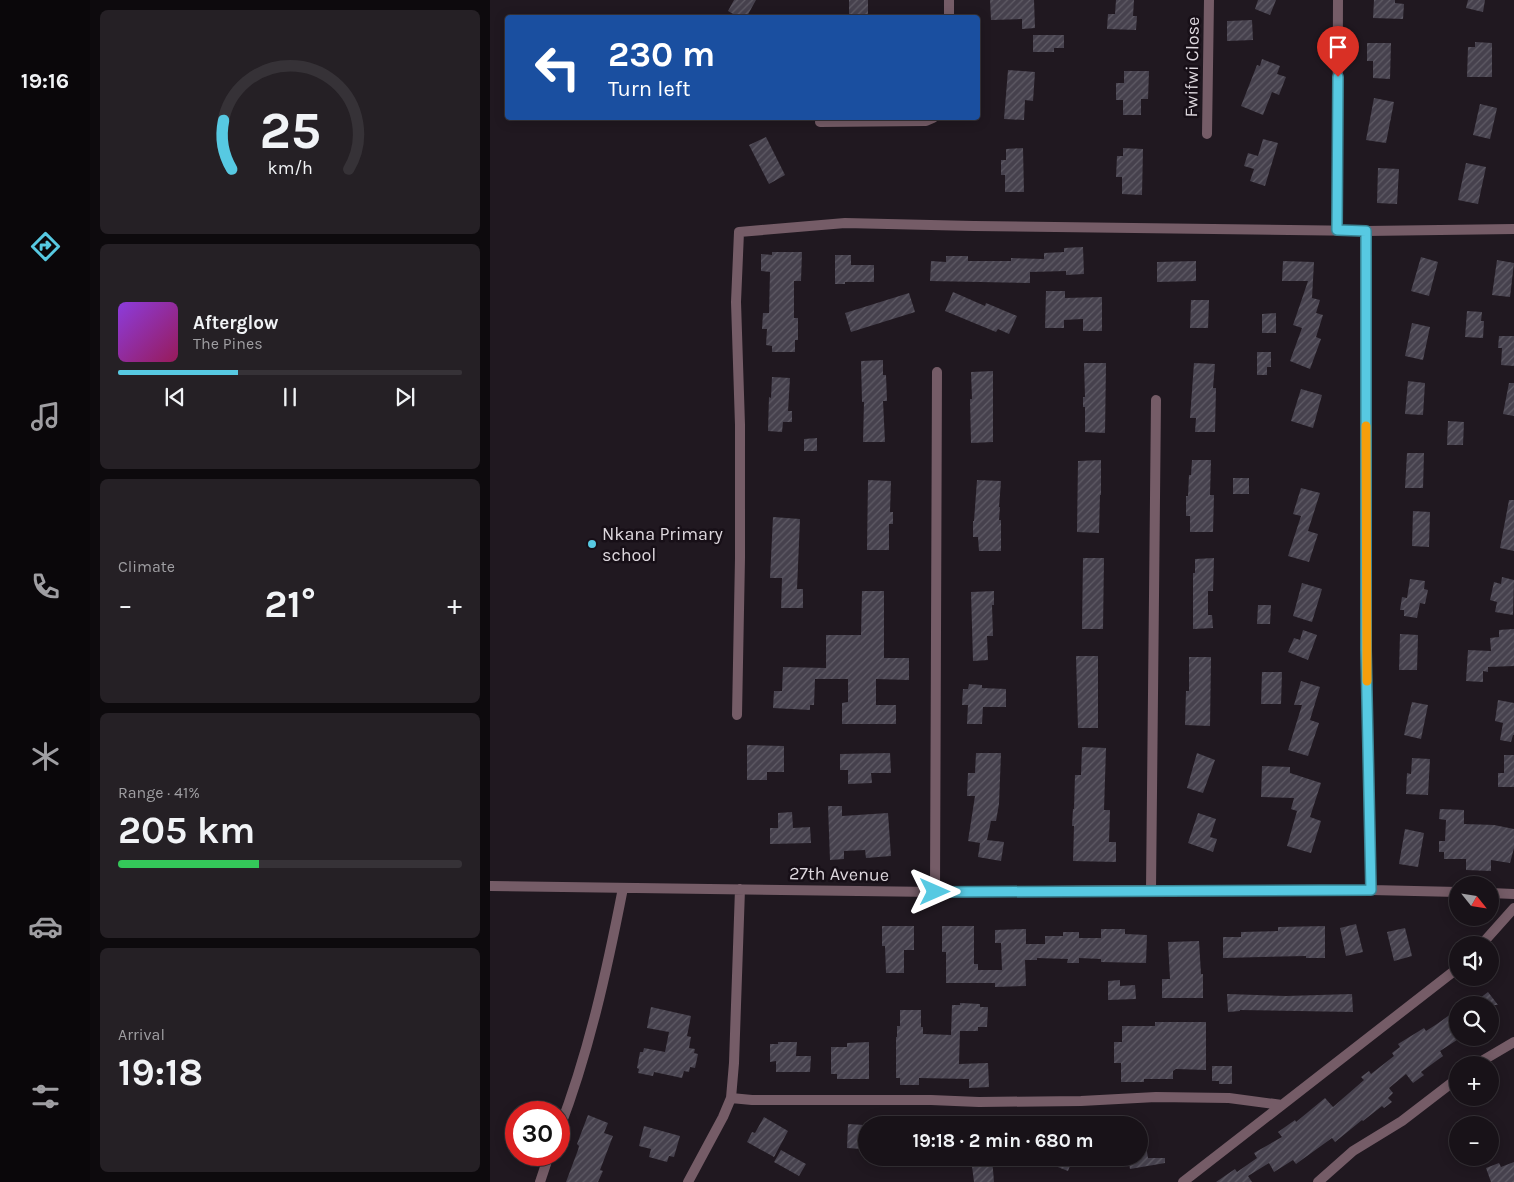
<!DOCTYPE html>
<meta charset="utf-8">
<style>
body{margin:0;font-family:Karla,sans-serif;background:#252025;color:#f1f3f6;height:100vh;display:flex;flex-direction:column;font-size:19px;white-space:nowrap}
*{box-sizing:border-box;margin:0}
p{font-size:16px;color:#9f9ea2}
.icon{flex:none;width:28px;height:28px;fill:none;stroke:currentColor;stroke-width:2;stroke-linecap:round;stroke-linejoin:round}
.map{position:relative;flex:1;overflow:hidden}
.drawer{display:flex;flex-direction:column;gap:10px;padding:10px;background:#0d0a0d;width:400px}
.drawer>*{flex:none}
.hud{position:absolute;left:15px;top:15px;width:475px;height:105px;border-radius:5px;box-shadow:0 2px 12px #0003,0 0 0 1px #363237;background:#1a4fa0;color:#fff;overflow:hidden}
.needle{width:32px;rotate:120deg}
.fabs{position:absolute;left:959px;top:876px;display:grid;gap:10px}
.fabs a{display:grid;place-items:center;width:50px;height:50px;border-radius:50%;background:#181218;box-shadow:0 2px 12px #0003,0 0 0 1px #363237;font-size:25px}
.speed{position:absolute;left:15px;top:1101px;display:flex;gap:10px;font-size:25px;font-weight:700;text-align:center}
.speed>*{display:grid;place-content:center;width:65px;height:65px;border-radius:50%;background:#181218;box-shadow:0 2px 12px #0003,0 0 0 1px #363237;line-height:1}
.speed .limit{border:8px solid #d22;background:#fff;color:#111}
.pin{position:absolute;display:grid;place-items:center;width:42px;height:42px;color:#fff;margin:-51px -21px;border-radius:50% 50% 50% 0;rotate:-45deg;box-shadow:0 0 5px #0007}
.pin .icon{rotate:45deg}
.me{position:absolute;width:55px;margin:-28px;rotate:90deg;stroke-linejoin:round;filter:drop-shadow(0 0 4px #0008)}
.turn{display:flex;align-items:center;gap:18px;height:105px;padding:0 20px;font-size:22px}
.turn .icon{width:65px;height:65px;stroke-width:2.5}
.turn b{display:block;font-size:35px;line-height:42px}
.big{font-size:38px;font-weight:700;line-height:1.1}
.drawer .tile{flex:1;display:flex;flex-direction:column;justify-content:center;gap:8px;min-width:0;padding:0 18px;border-radius:8px;background:#252025}
.drawer .dial{align-items:center;gap:0}
.dial svg{height:130px;overflow:visible;fill:none;stroke:#363237;stroke-width:7;stroke-linecap:round;text-anchor:middle}
.dial text{fill:#f1f3f6;stroke:none}
.song{display:flex;align-items:center;gap:15px}
.cover{width:60px;height:60px;border-radius:8px;background:linear-gradient(135deg,hsl(270 70% 55%),hsl(330 70% 35%))}
.played{height:5px;border-radius:2px;background:linear-gradient(90deg,#57c9e2 35%,#363237 35%)}
.keys{display:flex;justify-content:space-around;direction:ltr}
.heat{display:flex;justify-content:space-between;align-items:center;font-size:28px;direction:ltr}
.charge{height:8px;border-radius:4px;background:linear-gradient(90deg,#34c759 41%,#363237 0)}
.trip{position:absolute;left:368px;top:1116px;width:290px;height:50px;border-radius:25px;background:#181218;box-shadow:0 2px 12px #0003,0 0 0 1px #363237;font-weight:700;line-height:50px;text-align:center}
main{display:flex;flex:1;min-height:0}
.dock{display:flex;flex-direction:column;width:90px;justify-content:space-around;align-items:center;background:#0a070a;color:#9f9ea2}
.dock .icon{width:35px;height:35px}
.dock .current{color:#57c9e2}
.dock b{font-size:22px;color:#f1f3f6}
.map>svg:first-child{display:block}
.building{fill:url(#building-hatch)}
.lines{fill:none;stroke-linecap:round;stroke-linejoin:round}
.minor{stroke:#755c67;stroke-width:10}
.route-casing{stroke:#398393;stroke-width:12}
.route{stroke:#57c9e2;stroke-width:9}
.slow{stroke:#f59e0b;stroke-width:9}
.poi-dot{fill:#57c9e2;stroke:#170f17;stroke-width:2}
.labels{text-anchor:middle;stroke-width:5;stroke-linejoin:round;paint-order:stroke}
.street-label{font-size:18px;fill:#ddd7dd;stroke:#170f17}
.poi-label{font-size:18px;fill:#ddd7dd;stroke:#170f17;text-anchor:start}
</style>
<main>
<nav class="dock">
<b>19:16</b>
<svg class="icon current" aria-label="directions" viewBox="0 0 24 24"><path d="M12 3l9 9-9 9-9-9zM9 14v-3h6M13 9l2 2-2 2"/></svg>
<svg class="icon" aria-label="music" viewBox="0 0 24 24"><path d="M9 18V5l10-2v13"/><circle cx="6" cy="18" r="3"/><circle cx="16" cy="16" r="3"/></svg>
<svg class="icon" aria-label="phone" viewBox="0 0 24 24"><path d="M5 4h4l2 5-3 2q2 4 5 5l2-3 5 2v4C11 20 4 13 5 4z"/></svg>
<svg class="icon" aria-label="climate" viewBox="0 0 24 24"><path d="M12 3v18M4 7l16 10M4 17L20 7"/></svg>
<svg class="icon" aria-label="car" viewBox="0 0 24 24"><path d="M5 17H2v-5l4-1 3-4h7l3 4 3 1v5h-3M9 17h6M6 11h13"/><circle cx="7" cy="17" r="2"/><circle cx="17" cy="17" r="2"/></svg>
<svg class="icon" aria-label="filters" viewBox="0 0 24 24"><path d="M4 7h16M4 17h16"/><circle cx="9" cy="7" r="2"/><circle cx="15" cy="17" r="2"/></svg>
</nav>
<section class="drawer">
<div class="tile dial"><svg viewBox="0 0 100 80">
<path d="M14 69A42 42 0 1 1 86 69"/>
<path d="M14 69A42 42 0 0 1 9 39" stroke="#57c9e2"/>
<text x="50" y="56" font-size="32" font-weight="700">25</text>
<text x="50" y="72" font-size="11">km/h</text>
</svg></div>
<div class="tile">
<div class="song"><i class="cover"></i><div><b>Afterglow</b><p>The Pines</p></div></div>
<div class="played"></div>
<div class="keys"><svg class="icon" aria-label="previous" viewBox="0 0 24 24"><path d="M18 5L8 12l10 7zM5 5v14"/></svg><svg class="icon" aria-label="pause" viewBox="0 0 24 24"><path d="M8 5v14M16 5v14"/></svg><svg class="icon" aria-label="next" viewBox="0 0 24 24"><path d="M6 5l10 7-10 7zM19 5v14"/></svg></div>
</div>
<div class="tile"><p>Climate</p>
<div class="heat"><a>−</a><b class="big">21°</b><a>+</a></div>
</div>
<div class="tile"><p>Range · 41%</p><b class="big">205 km</b><div class="charge"></div></div>
<div class="tile"><p>Arrival</p><b class="big">19:18</b></div>
</section>
<div class="map">
<svg width="1024" height="1182" viewBox="0 0 1024 1182">
<defs>
<pattern id="building-hatch" width="6" height="6" patternUnits="userSpaceOnUse" patternTransform="scale(1.25)"><rect width="6" height="6" fill="#46414d"/><path d="M-1 1l2-2M0 6l6-6M5 7l2-2" fill="none" stroke="#605c66"/></pattern>
</defs>
<rect width="100%" height="100%" fill="#201820"/>
<path class="building" d="M244,0h22l-10,18h-6l-12,-7z
M359,0h19v18h-19z
M500,0h44l1,28 -13,1v-10l-31,1z
M626,0h18l-1,16h4l-1,14 -29,-1 1,-15h7z
M768,0h18l-6,15 -15,-6z
M884,0h21v3l9,1 -1,15 -30,-1z
M978,0h17l-2,12 -17,-4z
M762,20l1,20 -26,1v-20z
M543,35h31v13h-10v4h-21z
M985,42l17,1v34h-25l1,-30h7z
M877,43h24l-1,36 -17,-1v-17h-6z
M772,59l18,7 -3,8 9,3 -7,18 -7,-3 -9,23 -22,-9 16,-41 3,1z
M518,70l27,2 -2,29 -8,-1 -1,20 -20,-1z
M634,71h25l-1,28h-7v16h-18v-15h-7v-17h8z
M884,98l20,4 -8,41 -20,-3z
M990,104l17,4 -7,31 -17,-4z
M276,137l19,38 -16,9 -20,-39z
M773,139l15,4 -13,43 -15,-5 4,-12 -10,-3 4,-13 10,3z
M533,148l1,44h-19v-17h-4v-15h5v-11z
M633,148l20,1 -1,46 -20,-1v-17h-6l1,-21h6z
M976,163l20,4 -8,37 -20,-4z
M888,168l21,1 -2,35 -20,-1z
M593,247l1,27 -18,1v-4l-36,1v11l-100,-2 1,-20 15,1v-6h22v5h43v-3l33,1v-6l20,-1v-4z
M282,252h30l-1,29h-7v37h4v22h-3v12h-23v-6l-6,-1 1,-16h-5l1,-16h6l1,-41 -9,-1v-17l11,1z
M345,255h16v10h23v17h-29v2h-10z
M931,257l17,5 -9,34 -18,-5z
M1007,260l17,3 -4,34 -18,-2z
M706,261v20l-39,1v-20z
M793,261l31,1 -2,36 8,2 -4,13 7,2 -7,22 5,2 -11,30 -20,-8 12,-33 -9,-3 15,-44h-26z
M556,291h19v7l37,-1v34h-19v-12l-19,1v8h-19z
M463,292l32,14 1,-3 31,13 -8,18 -11,-5 -2,3 -51,-21z
M419,293l6,19 -64,20 -6,-19z
M701,300h18l-1,28h-18z
M977,311l15,1 -1,9h3l-1,17 -18,-1z
M786,313v20h-14v-19z
M922,323l18,4 -7,33 -18,-4z
M1009,336h15v30l-13,-1 1,-17h-4z
M767,352h14v15h-4v8h-10z
M393,360v15h3l1,26h-4l2,41h-22l1,-40h-2l-1,-41z
M594,363h22l-1,70 -20,-1v-25h-2v-10h2z
M704,363l21,1 -2,24h3l-1,44h-20l1,-14h-6z
M503,371v71l-22,1 -1,-44h2l-1,-27z
M282,377l18,1 -2,33h4v11h-9l-1,10 -14,-1 1,-34 2,1z
M918,381l17,2 -2,32 -18,-1z
M1019,383h5v33l-11,-2z
M811,389l21,6 -9,33 -22,-7z
M958,421l16,1 -1,23h-16z
M327,438v13h-13v-12z
M917,453h17l-1,35h-18z
M611,460v35h-1l-1,38 -22,-1 1,-71z
M702,460h19l-1,35h4l-1,37h-23v-16h-4v-20h2l1,-21h2z
M743,478h16v16h-16z
M378,480l23,1 -1,31h3v12h-4v26h-22z
M487,480l24,1 -2,26h1l-1,13h2v31h-22l-1,-14h-5v-16h1z
M811,488l19,5 -12,38 10,3 -9,28 -21,-6 13,-40 -8,-2z
M1019,500h5v51l-14,-3z
M923,511l17,1 -1,35 -17,-1z
M283,517l27,2 -3,70h6v19h-22l1,-30h-12z
M593,558h21l-1,71h-21z
M724,558l-1,33h-5v24h4l1,13 -20,1v-56h2v-14z
M1012,577l12,3 -1,35 -18,-3 2,-10 -7,-2 4,-18 7,2z
M920,579l15,2 -1,8 4,1 -3,14 -5,-1 -3,15 -13,-2v-6h-4l2,-13 5,1z
M812,583l20,6 -10,33 -19,-6z
M372,591h22v67h25v22l-33,-1v26h20v19h-54v-21l6,-1v-23h-33l-1,26h-4v5l-37,-2 1,-17h8l1,-24 43,1v-33h35z
M504,591v14h-2l1,31h-6l1,24 -15,1 -2,-69z
M768,605h13l-1,19h-13z
M1024,629v37l-26,1v5l-5,-1v11l-17,-1 2,-31 23,1 -1,-13 9,-1v-7z
M813,630l14,5 -9,25 -20,-8 6,-14 6,2z
M910,634l18,1 -1,35h-18z
M586,656h22v72h-20z
M699,657h22l-1,69 -25,-1 1,-34h3z
M772,672h20l-1,32h-20z
M811,681l19,6 -10,33 9,3 -11,33 -20,-6 14,-45h-8z
M479,684l13,1v3l24,1v18h-23l-1,17h-15l1,-19h-6l1,-16h5z
M1008,700l16,3v32h-1l-2,7 -11,-2 3,-17 -8,-2z
M922,702l16,3 -7,34 -17,-4z
M257,745l37,1v26h-17v8h-20z
M592,747l24,1 -2,62h6l-1,32h7v20l-43,-1 1,-35h-2l1,-17h1l1,-34h6z
M400,753l1,20h-20l1,10 -24,1v-14h-8v-16z
M486,753h25l-2,51 -3,17h-5l-4,19 17,2 -3,19 -23,-4 2,-14 -12,-2 7,-45h-8l1,-23h7z
M707,753l18,7 -12,33 -16,-5z
M1014,755h10v32h-16v-14h6z
M922,758l18,1 -2,36 -22,-1 1,-21 4,1z
M772,766l28,1v6l31,10 -11,34 11,4 -10,32 -24,-7 10,-35 -6,-2 3,-11 -33,-1z
M338,806h14v10l46,-3 3,43 -25,2 -1,-8 -21,1v8l-14,1z
M950,809l24,1v14l30,1 20,4v19l-4,15 -19,-3v11l-25,-1v-11h-22v-7h-5v-11h6l1,-21 -7,-1z
M302,812l1,16 17,-1 1,16 -41,1v-16h8v-15z
M708,813l18,6 -6,18 7,2 -4,13 -25,-9z
M915,829l19,4 -6,34 -19,-3z
M866,924l7,28 -17,4 -6,-28z
M392,926h32v24h-10v23h-18l-1,-27h-3z
M452,926h32v38h4v6h24l-1,-27h-6v-13l31,-1v15h19v-8h18v-4h16v6h22v-9h24v5l22,1 -1,28 -45,-1v-3l-22,-1v5h-12l1,-4 -31,-1v2h-12l1,26 -31,1v-4h-49v-31h-4z
M835,926v32h-19v-2l-83,2v-21h18v-5l37,-1v-4z
M915,928l7,28 -18,5 -7,-29z
M709,941l2,33h2v24h-41v-19h8l-2,-37z
M630,980v6l15,-1 1,14 -28,1v-19z
M998,992l10,13h-27z
M737,994l59,2 66,-2 1,18 -113,-2v1l-12,1z
M470,1003l20,1v3h8l-1,20h-9v4h-18l-1,33 29,-1 1,24 -20,1v-9l-50,-1v7h-19v-7h-4v-41h1v-11h3v-16h21v17h2v7l28,1 1,-30h8z
M161,1007l40,9 -4,20 4,1 -2,11 6,1 -1,4 4,1 -3,14 -5,-1 -1,5 -5,-1 -2,7 -28,-6 -1,4 -15,-3 1,-4 -2,-1 3,-16h3l1,-4 21,4 4,-20 -22,-4z
M968,1009v27l-2,2h4l-20,13 3,5 -22,16 3,3 -11,8 -7,-9 -17,14 4,5 -5,5 4,4 -8,6 -2,-2 -19,15 -1,-1 -27,22 -3,-4 -36,26 -3,-4 -19,12 -5,-9 -21,13 4,6h-36l19,-13 2,3 20,-14 -3,-5 28,-16 -4,-5 17,-12 1,2 29,-24 8,9 31,-27 -3,-3 8,-6 2,3 23,-18 -2,-3 8,-6 -2,-3 26,-16 2,3 11,-7z
M665,1022h51v48l-30,-1 -3,2v8h-29v3h-23v-19h-7v-21h8v-16h33z
M288,1042h19l-1,14h15l-1,16h-34v-11l-6,1v-18h8z
M379,1042v37h-32v-5h-6v-27h16v-4z
M722,1066h20v18h-13v-3h-7z
M98,1115l20,8 -4,10 9,3 -13,34 3,1 -5,11h-32l12,-32 1,-4 -2,-2z
M274,1117l24,14 -14,26 -27,-15 5,-10 3,1z
M358,1124l16,1 -2,24 -15,-1z
M154,1126l36,10 -6,21 -5,-1 -2,6 -18,-5 2,-8 -12,-3z
M654,1134l4,24h17v5l-35,6 -2,-11h11v-23z
M291,1150l25,14 -7,12 -25,-14z
M481,1158h21l2,24h-20z
M545,1158h38l-5,13z
M1024,1162v20h-23l-5,-14 13,-5 2,4z"/>
<g class="lines">
<path class="minor" d="M459,18v-18
M330,122l106,-1 7,-3
M717,134l2,-134
M847,230l1,-230
M876,231v419l5,240
M247,715l3,-157v-133l-4,-123 3,-70 106,-9 129,3 392,5 148,-2
M0,886l445,6 216,-2h220l87,2
M661,890l5,-490
M445,892l2,-520
M1000,893l24,1
M991,945l33,-37
M985,1065l39,-23
M241,1098l21,2h179l48,2 102,-1 75,-4 73,1 53,7
M69,1130c30,-78 48,-160 64,-242
M50,1182l9,-27
M198,1182l35,-65 8,-19 3,-35 6,-174
M693,1182l275,-214
M828,1182l35,-31 49,-30 56,-43"/>
</g>
<g class="lines">
<g class="route-casing">
<path id="route" d="M445,892l436,-2 -5,-240v-419l-29,-1 1,-153"/>
</g>
<use href="#route" class="route"/>
<path class="slow" d="M876,426l1,255"/>
</g>
<circle class="poi-dot" cx="102" cy="544" r="5"/>
<g class="labels">
<g class="street-label">
<text transform="translate(702 67) rotate(-89)" y="6">Fwifwi Close</text>
<text transform="translate(349 874) rotate(1)" y="6">27th Avenue</text>
</g>
<g class="poi-label">
<text x="112" y="540">Nkana Primary<tspan x="112" dy="21">school</tspan></text>
</g>
</g>
</svg>
<div class="fabs">
<a><svg class="needle" viewBox="-14 -14 28 28"><path d="M0-13l5 13h-10z" fill="#e53935"/><path d="M0 13l5-13h-10z" fill="#9f9ea2"/></svg></a>
<a><svg class="icon" aria-label="sound" viewBox="0 0 24 24"><path d="M4 9h4l5-4v14l-5-4H4zM17 9q2 3 0 6"/></svg></a>
<a><svg class="icon" aria-label="search" viewBox="0 0 24 24"><circle cx="10" cy="10" r="6"/><path d="M15 15l6 6"/></svg></a>
<a>+</a>
<a>−</a>
</div>
<div class="speed"><div class="limit">30</div></div>
<div class="pin" style="left:848px;top:77px;background:#d93025"><svg class="icon" aria-label="arrive" viewBox="0 0 24 24"><path d="M6 21V4h12l-3 4 3 4H6"/></svg></div>
<svg class="me" style="left:445px;top:892px" viewBox="-20 -20 40 40"><path d="M0-17L14 15 0 8-14 15z" fill="#57c9e2" stroke="#fff" stroke-width="4"/></svg>
<div class="trip">19:18 · 2 min · 680 m</div>
<div class="hud">
<div class="turn"><svg class="icon" aria-label="left" viewBox="0 0 24 24"><path d="M17 20v-9H6M10 6l-5 5 5 5"/></svg><div><b>230 m</b>Turn left</div></div>
</div>
</div>
</main>
